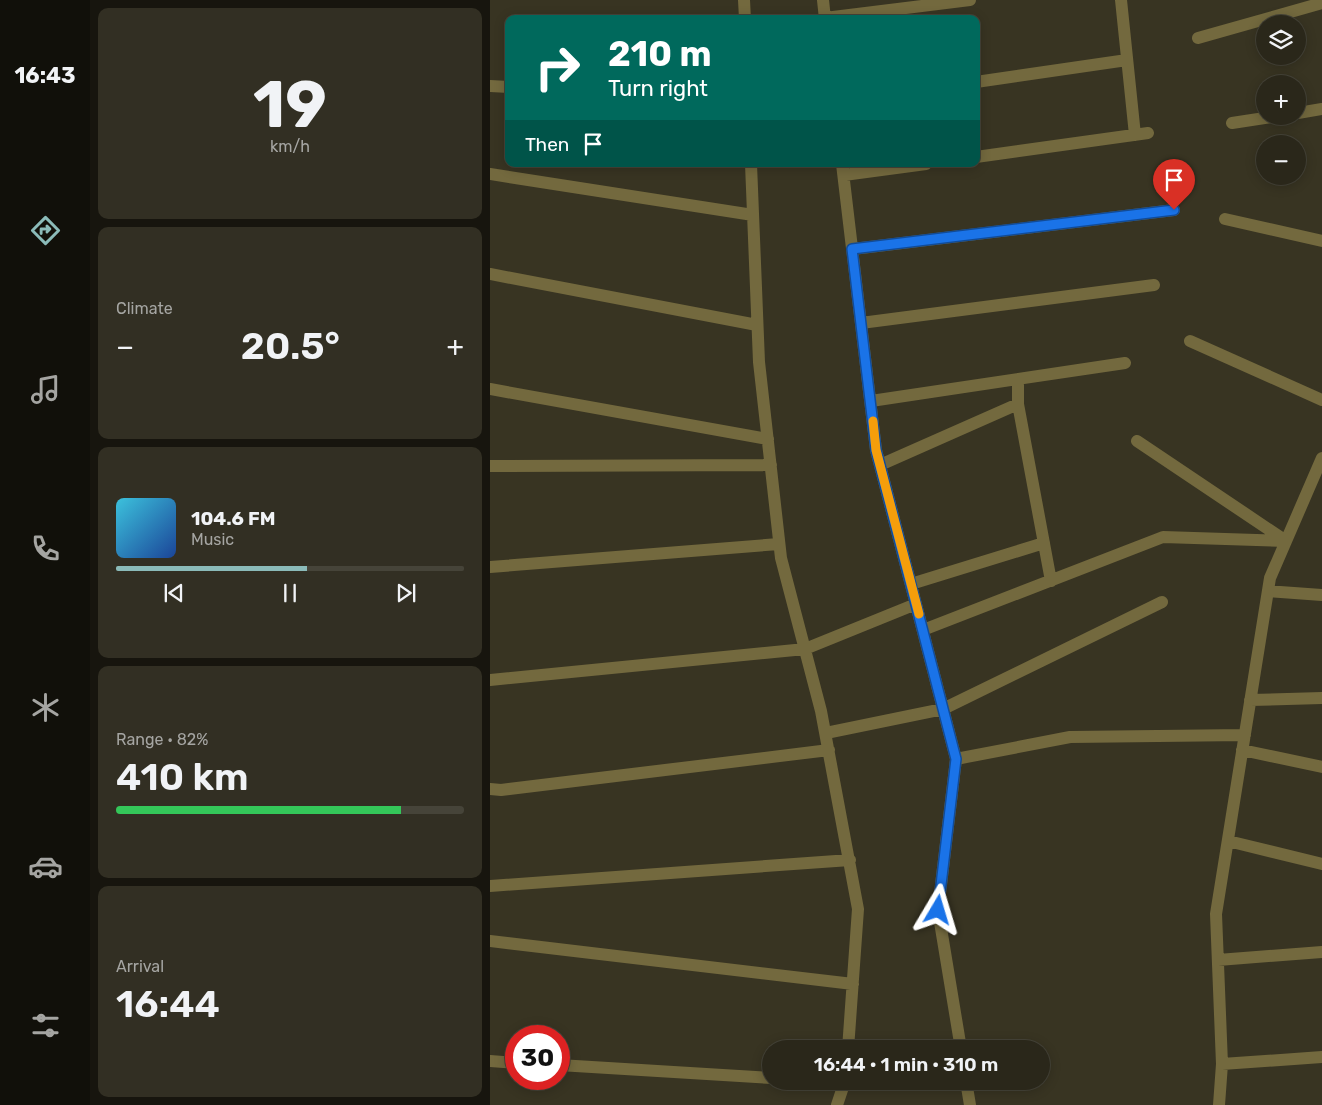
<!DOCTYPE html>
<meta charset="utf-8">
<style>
body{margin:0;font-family:Rubik,sans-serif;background:#322f23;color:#f1f3f6;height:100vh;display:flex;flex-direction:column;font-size:19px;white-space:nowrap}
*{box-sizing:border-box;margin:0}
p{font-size:16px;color:#a5a5a2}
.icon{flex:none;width:28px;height:28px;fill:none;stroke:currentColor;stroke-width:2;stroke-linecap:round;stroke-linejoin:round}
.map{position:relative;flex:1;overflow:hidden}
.details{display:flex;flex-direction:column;gap:8px;padding:8px;background:#17150e;width:400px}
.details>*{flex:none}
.guide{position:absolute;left:15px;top:15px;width:475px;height:152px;border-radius:10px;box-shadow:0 2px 12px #0003,0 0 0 1px #464439;background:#00695c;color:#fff;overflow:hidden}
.fabs{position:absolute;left:766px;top:15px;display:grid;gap:10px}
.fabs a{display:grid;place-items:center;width:50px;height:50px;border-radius:50%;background:#2a271a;box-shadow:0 2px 12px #0003,0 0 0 1px #464439;font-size:25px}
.speed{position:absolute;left:15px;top:1025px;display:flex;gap:10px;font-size:25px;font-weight:700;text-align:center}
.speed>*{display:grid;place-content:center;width:65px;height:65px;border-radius:50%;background:#2a271a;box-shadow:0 2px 12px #0003,0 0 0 1px #464439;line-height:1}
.speed .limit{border:8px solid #d22;background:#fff;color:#111}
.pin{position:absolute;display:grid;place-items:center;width:42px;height:42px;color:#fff;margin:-51px -21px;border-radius:50% 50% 50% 0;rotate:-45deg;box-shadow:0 0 5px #0007}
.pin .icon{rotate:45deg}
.me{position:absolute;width:55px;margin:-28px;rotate:7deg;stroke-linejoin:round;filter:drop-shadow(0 0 4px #0008)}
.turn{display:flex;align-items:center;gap:18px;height:105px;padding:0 20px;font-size:22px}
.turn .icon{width:65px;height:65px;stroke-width:2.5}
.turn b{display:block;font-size:35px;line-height:42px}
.then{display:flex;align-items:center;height:48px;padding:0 20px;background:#0003;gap:10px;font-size:19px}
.big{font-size:38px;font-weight:600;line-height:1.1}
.details .tile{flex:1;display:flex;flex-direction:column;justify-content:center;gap:8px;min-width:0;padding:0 18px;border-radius:10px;background:#322f23}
.details .dial{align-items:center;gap:0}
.dial b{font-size:65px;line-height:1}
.song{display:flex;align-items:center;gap:15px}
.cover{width:60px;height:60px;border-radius:8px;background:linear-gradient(135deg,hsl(190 70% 55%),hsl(220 70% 35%))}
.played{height:5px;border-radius:2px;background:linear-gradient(90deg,#8bbbb9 55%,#464439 55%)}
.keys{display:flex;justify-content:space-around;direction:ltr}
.heat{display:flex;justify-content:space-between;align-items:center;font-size:28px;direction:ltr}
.charge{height:8px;border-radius:4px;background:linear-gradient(90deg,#34c759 82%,#464439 0)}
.trip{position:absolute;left:272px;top:1040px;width:288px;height:50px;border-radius:25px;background:#2a271a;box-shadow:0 2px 12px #0003,0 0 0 1px #464439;font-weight:600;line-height:50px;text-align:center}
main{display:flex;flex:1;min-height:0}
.dock{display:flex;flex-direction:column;width:90px;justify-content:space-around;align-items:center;background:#11100a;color:#a5a5a2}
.dock .icon{width:35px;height:35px}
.dock .on{color:#8bbbb9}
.dock b{font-size:22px;color:#f1f3f6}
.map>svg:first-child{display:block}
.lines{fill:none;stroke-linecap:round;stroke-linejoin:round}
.minor{stroke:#73693e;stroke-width:12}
.route-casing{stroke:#114b97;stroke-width:12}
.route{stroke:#1a73e8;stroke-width:9}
.slow{stroke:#f59e0b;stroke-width:9}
</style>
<main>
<nav class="dock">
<b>16:43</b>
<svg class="icon on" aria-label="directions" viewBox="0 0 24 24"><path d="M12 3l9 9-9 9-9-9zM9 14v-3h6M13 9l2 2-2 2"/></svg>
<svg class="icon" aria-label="music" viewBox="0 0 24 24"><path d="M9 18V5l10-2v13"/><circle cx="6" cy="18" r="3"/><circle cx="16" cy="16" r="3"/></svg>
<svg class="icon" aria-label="phone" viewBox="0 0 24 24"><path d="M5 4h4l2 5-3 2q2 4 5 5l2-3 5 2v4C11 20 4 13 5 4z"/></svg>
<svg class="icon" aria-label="climate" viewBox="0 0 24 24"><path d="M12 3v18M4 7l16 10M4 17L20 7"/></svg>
<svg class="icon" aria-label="car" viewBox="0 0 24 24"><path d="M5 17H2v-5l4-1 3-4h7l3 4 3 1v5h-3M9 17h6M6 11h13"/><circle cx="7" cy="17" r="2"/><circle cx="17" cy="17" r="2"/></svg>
<svg class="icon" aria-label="filters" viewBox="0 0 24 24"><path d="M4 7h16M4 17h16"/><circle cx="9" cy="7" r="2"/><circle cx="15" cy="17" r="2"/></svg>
</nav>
<section class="details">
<div class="tile dial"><b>19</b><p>km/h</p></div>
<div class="tile"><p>Climate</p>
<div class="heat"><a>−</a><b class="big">20.5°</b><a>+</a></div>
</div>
<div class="tile">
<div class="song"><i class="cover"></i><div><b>104.6 FM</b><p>Music</p></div></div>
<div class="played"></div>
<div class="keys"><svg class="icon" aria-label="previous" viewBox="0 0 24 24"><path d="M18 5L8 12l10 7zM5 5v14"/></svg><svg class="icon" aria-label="pause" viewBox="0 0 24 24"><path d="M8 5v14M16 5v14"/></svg><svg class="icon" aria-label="next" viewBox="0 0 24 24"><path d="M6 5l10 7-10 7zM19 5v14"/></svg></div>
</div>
<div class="tile"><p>Range · 82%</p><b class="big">410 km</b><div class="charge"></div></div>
<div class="tile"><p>Arrival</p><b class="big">16:44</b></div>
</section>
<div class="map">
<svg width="832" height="1105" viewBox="0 0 832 1105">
<rect width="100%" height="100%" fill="#383422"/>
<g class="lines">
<path class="minor" d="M254,0l1,19
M333,0l2,19
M631,0l14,135
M335,18l145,-18
M708,38l124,-35
M486,82l151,-22
M0,86l19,1
M808,113l24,-4
M742,123l46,-7
M486,157l172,-24
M261,164l8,198 22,196 40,153 37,198 -10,140
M352,164l34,286 80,309 -18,151 23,139
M0,174l263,41
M354,175l82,-11
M735,219l97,22
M363,249l321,-39
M0,274l267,51
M371,323l293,-38
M700,341l132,59
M528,379v25l33,177
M0,389l278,50
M381,401l254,-38
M647,441l149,100
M390,465l138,-61
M0,466l281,-1
M0,567l289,-23
M421,584l133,-41
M778,591l54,4
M433,630l240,-93 123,4
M0,680l315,-31 111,-45
M760,700l72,-2
M336,733l117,-24 219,-107
M752,750l80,17
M466,759l114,-22 175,-2
M0,789l11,1 328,-40
M738,841l94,23
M0,886l360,-26
M0,941l363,43
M728,960l104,-8
M0,1061l26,2
M732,1064l100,-7
M69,1065l212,13
M330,1081l25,2
M476,1081l4,24
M347,1105l8,-24
M729,1105l3,-41 -6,-150 54,-336 52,-120"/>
</g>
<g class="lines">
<g class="route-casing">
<path id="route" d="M448,910l18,-151 -80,-309 -24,-201 322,-39"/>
</g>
<use href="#route" class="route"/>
<path class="slow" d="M383,421l3,29 43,164"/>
</g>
</svg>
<div class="fabs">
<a><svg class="icon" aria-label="layers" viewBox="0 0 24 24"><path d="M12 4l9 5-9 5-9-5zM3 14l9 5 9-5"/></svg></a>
<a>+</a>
<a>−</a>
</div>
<div class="speed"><div class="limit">30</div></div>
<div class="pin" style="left:684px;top:210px;background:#d93025"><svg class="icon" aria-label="arrive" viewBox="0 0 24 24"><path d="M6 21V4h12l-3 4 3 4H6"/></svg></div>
<svg class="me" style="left:448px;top:910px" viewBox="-20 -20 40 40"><path d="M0-17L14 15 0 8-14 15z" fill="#1a73e8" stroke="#fff" stroke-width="4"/></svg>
<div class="trip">16:44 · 1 min · 310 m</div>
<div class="guide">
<div class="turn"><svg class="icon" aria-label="right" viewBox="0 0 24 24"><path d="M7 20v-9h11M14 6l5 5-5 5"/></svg><div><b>210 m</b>Turn right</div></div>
<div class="then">Then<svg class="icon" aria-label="arrive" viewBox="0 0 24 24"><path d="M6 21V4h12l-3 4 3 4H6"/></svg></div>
</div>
</div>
</main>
